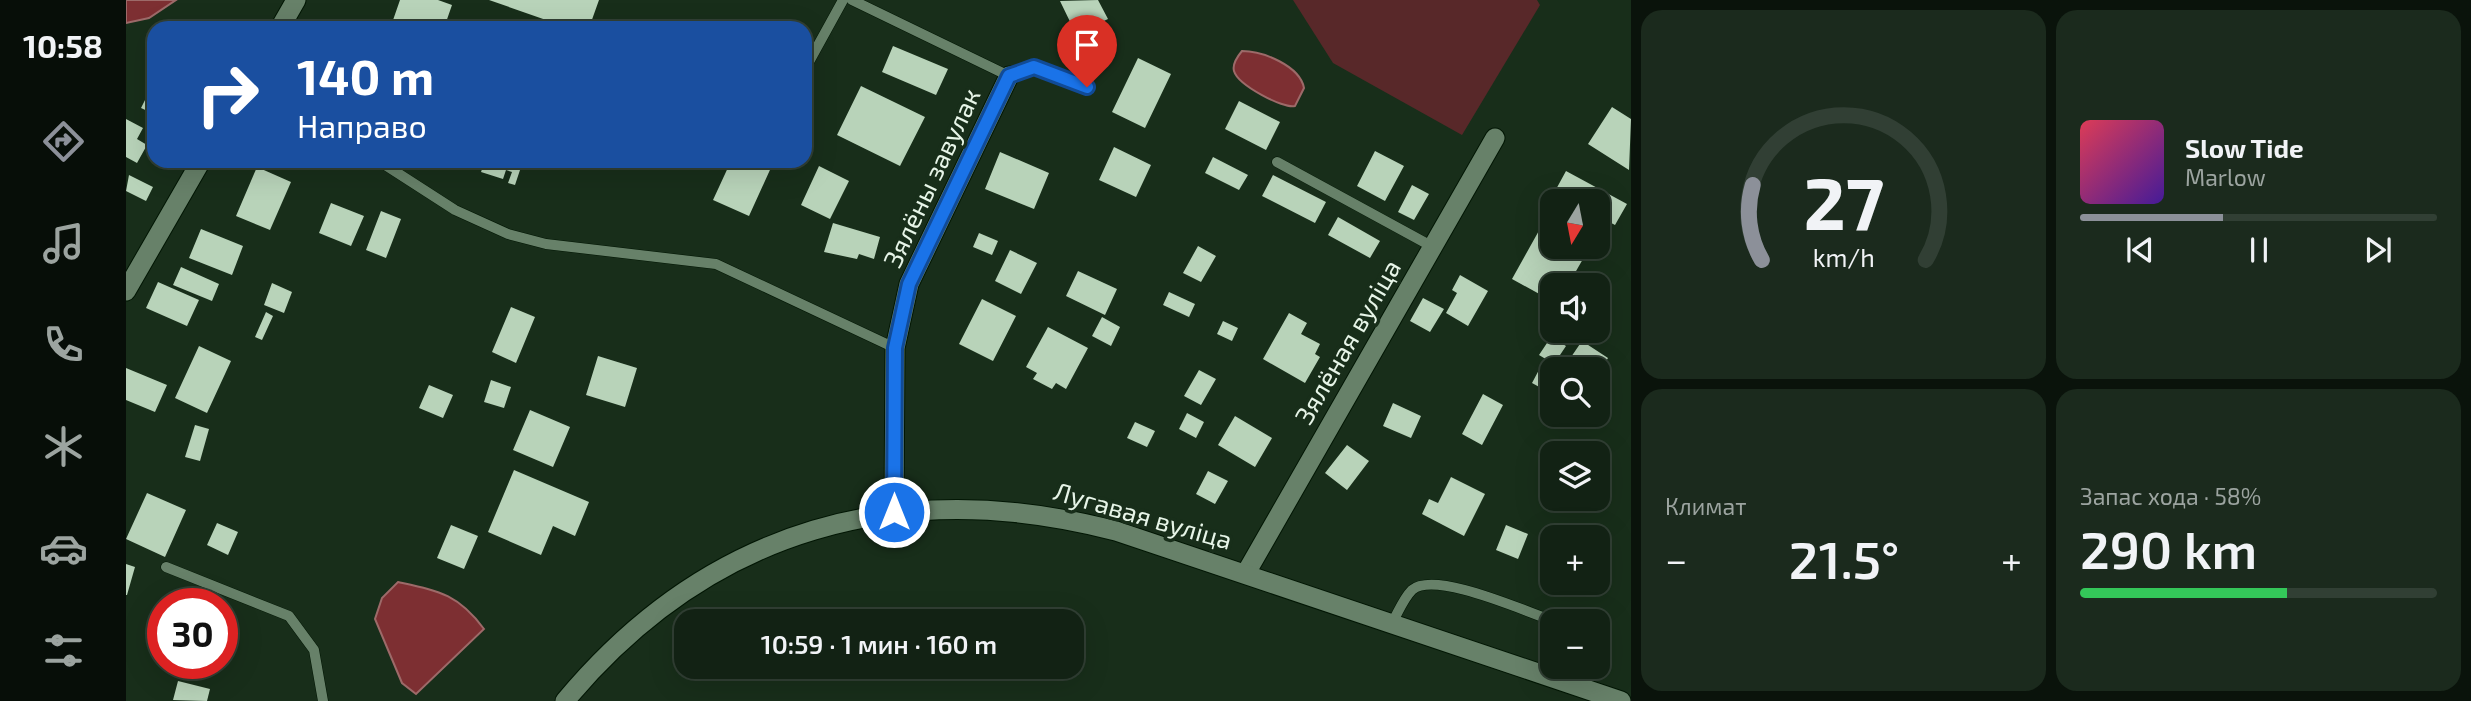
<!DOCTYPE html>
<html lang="ru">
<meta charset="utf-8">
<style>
body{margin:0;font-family:"Exo 2",sans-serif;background:#1b2a1d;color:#f1f3f6;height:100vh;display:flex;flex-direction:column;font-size:26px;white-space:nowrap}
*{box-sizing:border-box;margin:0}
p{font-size:23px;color:#9ca4a0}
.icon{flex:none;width:38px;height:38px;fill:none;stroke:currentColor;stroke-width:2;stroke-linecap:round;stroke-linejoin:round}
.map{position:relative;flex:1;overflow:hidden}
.sheet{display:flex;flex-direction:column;gap:10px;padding:10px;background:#0a130b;width:840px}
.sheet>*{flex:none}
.guide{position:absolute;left:21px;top:21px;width:665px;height:147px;border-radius:21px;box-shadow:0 7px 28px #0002,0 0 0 2px #313f34;background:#1a4fa0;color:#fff;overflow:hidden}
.needle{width:46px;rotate:190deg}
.fabs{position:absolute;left:1414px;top:189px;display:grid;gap:14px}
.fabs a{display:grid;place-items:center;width:70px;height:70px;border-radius:14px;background:#122214;box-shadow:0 7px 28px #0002,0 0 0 2px #313f34;font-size:35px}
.speed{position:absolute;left:21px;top:588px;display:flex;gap:14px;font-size:35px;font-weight:700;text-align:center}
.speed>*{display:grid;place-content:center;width:91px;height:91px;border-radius:50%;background:#122214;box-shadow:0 7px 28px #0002,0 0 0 2px #313f34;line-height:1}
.speed .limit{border:10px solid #d22;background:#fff;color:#111}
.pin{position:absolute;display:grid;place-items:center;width:60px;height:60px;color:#fff;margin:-72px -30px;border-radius:50% 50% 50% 0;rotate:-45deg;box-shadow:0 0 7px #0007}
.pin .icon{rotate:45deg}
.me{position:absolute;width:77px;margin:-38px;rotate:0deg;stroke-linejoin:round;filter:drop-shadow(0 0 5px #0008)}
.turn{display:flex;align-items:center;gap:24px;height:147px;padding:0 35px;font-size:32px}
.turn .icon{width:91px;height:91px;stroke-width:2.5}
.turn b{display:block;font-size:49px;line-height:60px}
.big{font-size:52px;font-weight:600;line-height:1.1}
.sheet .widget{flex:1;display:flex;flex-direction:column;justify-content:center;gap:10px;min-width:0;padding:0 24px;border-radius:21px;background:#1b2a1d}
.sheet .dial{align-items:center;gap:0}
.dial svg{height:182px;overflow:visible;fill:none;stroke:#313f34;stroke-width:7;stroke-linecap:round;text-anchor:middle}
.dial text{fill:#f1f3f6;stroke:none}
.song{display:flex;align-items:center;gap:21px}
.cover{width:84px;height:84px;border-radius:10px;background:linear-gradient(135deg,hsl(350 70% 55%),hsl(260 70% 35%))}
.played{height:7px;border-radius:4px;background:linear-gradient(90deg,#8c9099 40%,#313f34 40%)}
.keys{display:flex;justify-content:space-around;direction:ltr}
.heat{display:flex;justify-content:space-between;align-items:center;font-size:38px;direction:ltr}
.charge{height:10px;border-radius:5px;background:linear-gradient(90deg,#34c759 58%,#313f34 0)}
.sheet .tiles{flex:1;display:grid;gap:10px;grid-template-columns:repeat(2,1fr)}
.trip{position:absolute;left:548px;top:609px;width:410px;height:70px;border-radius:21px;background:#122214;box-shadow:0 7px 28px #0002,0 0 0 2px #313f34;font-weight:600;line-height:70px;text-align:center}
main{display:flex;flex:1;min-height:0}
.menu{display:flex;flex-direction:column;width:126px;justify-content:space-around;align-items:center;background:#070e08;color:#9ca4a0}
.menu .icon{width:49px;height:49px}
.menu .current{color:#8c9099}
.menu b{font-size:32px;color:#f1f3f6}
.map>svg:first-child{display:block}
.green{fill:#582829}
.water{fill:#7d2f32;stroke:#9d6a69;stroke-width:2}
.building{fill:#b8d3b9}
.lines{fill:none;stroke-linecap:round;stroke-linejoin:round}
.service-casing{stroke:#021604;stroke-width:11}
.minor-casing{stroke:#021604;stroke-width:21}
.tertiary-casing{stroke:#021604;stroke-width:21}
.service{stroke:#678169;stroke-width:10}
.minor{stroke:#678169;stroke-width:19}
.tertiary{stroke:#678169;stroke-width:19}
.route-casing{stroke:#114b97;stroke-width:18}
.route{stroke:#1a73e8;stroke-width:12}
.labels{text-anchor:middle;stroke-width:7;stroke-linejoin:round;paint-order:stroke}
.street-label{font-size:26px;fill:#e7f5e8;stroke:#182e1a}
</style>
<main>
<nav class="menu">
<b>10:58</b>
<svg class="icon current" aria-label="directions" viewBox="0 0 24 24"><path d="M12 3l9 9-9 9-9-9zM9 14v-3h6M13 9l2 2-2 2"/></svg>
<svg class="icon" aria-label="music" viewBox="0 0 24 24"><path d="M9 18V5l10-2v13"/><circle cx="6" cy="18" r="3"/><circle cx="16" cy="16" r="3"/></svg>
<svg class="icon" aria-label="phone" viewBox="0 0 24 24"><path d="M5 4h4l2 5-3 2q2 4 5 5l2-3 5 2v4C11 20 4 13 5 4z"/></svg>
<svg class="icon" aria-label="climate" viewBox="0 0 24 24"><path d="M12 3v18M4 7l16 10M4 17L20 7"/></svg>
<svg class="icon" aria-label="car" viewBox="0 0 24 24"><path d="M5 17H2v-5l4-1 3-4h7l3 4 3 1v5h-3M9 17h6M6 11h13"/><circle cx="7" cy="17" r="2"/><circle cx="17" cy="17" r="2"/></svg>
<svg class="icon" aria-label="filters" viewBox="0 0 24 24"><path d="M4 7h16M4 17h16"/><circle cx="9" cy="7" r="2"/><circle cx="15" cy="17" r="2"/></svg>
</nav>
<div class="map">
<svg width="1505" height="701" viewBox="0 0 1505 701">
<rect width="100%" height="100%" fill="#182e1a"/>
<path class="green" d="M1167,0h244l3,5 -78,130 -129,-72z"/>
<path class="water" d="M0,0h50l-27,18 -23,5z
M1116,51c21,0 58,15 62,37l-9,18c-12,3 -57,-21 -61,-35 -2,-7 3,-14 8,-20z
M272,582c41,9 60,12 86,47l-68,65 -14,-11 -27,-64 7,-21z"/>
<path class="building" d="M274,0h38l14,5 -8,23h-36l-16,-5z
M363,0h110l-10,28h-20z
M972,0l10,19 -32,15 -16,-33z
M767,46l55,23 -12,26 -54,-23z
M1012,58l33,16 -26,54 -33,-16z
M735,86l64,31 -25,49 -63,-31z
M20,98l8,3v13l-13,-6z
M1113,101l41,21 -14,28 -41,-21z
M1486,107l19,12 -2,51 -41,-26z
M0,119l17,9 -6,11 10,6 -10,18 -11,-6z
M988,147l37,18 -15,32 -37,-17z
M1249,151l29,15 -19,35 -28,-15z
M874,152l49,21 -15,36 -49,-20z
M1087,157l35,18 -9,15 -34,-17z
M359,161h38l-8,24 -7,-2 4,-11 -6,-2 -3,9 -22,-7z
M605,161h43l-25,55 -36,-16z
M693,166l30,15 -19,38 -29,-14z
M131,167l34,15 -21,48 -34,-14z
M1440,171l61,33 -12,21 -17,-9v-15h-28l-16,-8z
M3,175l24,12 -7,14 -20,-10z
M1147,175l53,27 -11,21 -53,-27z
M1286,185l17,9 -15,26 -16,-8z
M205,203l33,13 -13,30 -32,-13z
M255,211l20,8 -15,39 -20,-8z
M1212,217l42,24 -10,17 -42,-23z
M707,223l47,14 -6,22 -15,-5 -2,5 -33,-7z
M1415,227l11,6v14h24l11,5 -19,33h-16v16l-40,-22z
M75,229l42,17 -11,29 -43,-17z
M853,233l19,8 -6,14 -19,-8z
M1072,246l18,10 -15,26 -18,-9z
M884,250l27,13 -16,31 -26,-13z
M55,267l38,17 -7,17 -39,-16z
M952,271l39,18 -12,26 -39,-19z
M1334,275l28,16 -20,35 -22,-13 11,-20 -5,-3z
M32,282l41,18 -12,26 -41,-18z
M146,283l20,9 -8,21 -20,-8z
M1043,292l26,12 -6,13 -26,-12z
M1297,298l21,11 -14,23 -20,-11z
M856,299l34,17 -23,45 -34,-17z
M385,307l24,10 -19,46 -24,-11z
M140,312l7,4 -11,24 -7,-3z
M1163,313l18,10 -6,11 19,10 -5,10 5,3 -15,26 -42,-24z
M976,317l18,10 -9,19 -19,-10z
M1097,321l15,7 -6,13 -15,-7z
M922,327l40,21 -22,41 -10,-6 -4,6 -19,-10 4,-6 -11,-6z
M1425,337l15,9 -12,18 -15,-9z
M1456,341l26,17 -10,17v-6h-15l-14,-9z
M73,346l32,15 -24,52 -32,-15z
M472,356l39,12 -12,39 -39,-12z
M0,368l41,17 -12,27 -29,-12z
M1414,368l12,6v20l-20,-11z
M1073,370l17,9 -15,26 -17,-9z
M365,380l20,7 -7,21 -20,-6z
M303,385l24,10 -10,23 -24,-10z
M1357,394l20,11 -21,40 -20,-11z
M1267,403l28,13 -10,22 -28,-12z
M404,410l40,17 -17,40 -40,-17z
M1061,413l17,9 -8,16 -17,-9z
M1109,416l37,22 -17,29 -37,-22z
M1009,422l20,9 -8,16 -20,-9z
M69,425l14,4 -9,32 -15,-4z
M1221,445l22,16 -22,29 -22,-17z
M388,470l75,32 -14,34 -22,-10 -12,29 -53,-23z
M1082,471l20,10 -13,23 -19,-10z
M1325,477l34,17 -21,42 -42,-22 7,-15 9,4z
M21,493l39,17 -21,47 -39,-18z
M91,523l21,9 -10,23 -21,-10z
M325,525l27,11 -14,33 -27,-11z
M1380,525l22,9 -10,25 -22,-9z
M0,564l9,3 -8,28h-1z
M52,681l32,8 -3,12 -34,-1z"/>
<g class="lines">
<g class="service-casing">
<path id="service" d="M726,0l157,76 25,-9 53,20
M684,60l33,-60
M253,161l76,49 53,24 38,10 170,20 179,84
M1151,162l156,85
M40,567l123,49 25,34 9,51
M1266,623c6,-10 11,-24 20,-33 23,-20 114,22 142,31
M1472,636l5,2"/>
</g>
<g class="minor-casing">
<path id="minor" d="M154,28l16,-28
M0,291l75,-130
M768,512l1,-164 14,-64 100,-208
M1120,573l249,-435"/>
</g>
<g class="tertiary-casing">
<path id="tertiary" d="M439,701c144,-173 336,-226 551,-170l505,170"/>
</g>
<use href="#service" class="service"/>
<use href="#minor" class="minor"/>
<use href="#tertiary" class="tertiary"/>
</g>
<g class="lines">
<g class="route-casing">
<path id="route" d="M768,512l1,-164 14,-64 100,-208 25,-9 53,20"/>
</g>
<use href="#route" class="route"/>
</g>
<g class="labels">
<g class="street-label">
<text transform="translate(806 178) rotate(-65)" y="9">Зялёны завулак</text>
<text transform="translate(1222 342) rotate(-60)" y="9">Зялёная вуліца</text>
<text transform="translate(1017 516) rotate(16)" y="9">Лугавая вуліца</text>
</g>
</g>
</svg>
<div class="fabs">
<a><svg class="needle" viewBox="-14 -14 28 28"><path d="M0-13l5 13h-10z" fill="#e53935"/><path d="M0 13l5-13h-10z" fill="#9ca4a0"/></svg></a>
<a><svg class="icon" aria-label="sound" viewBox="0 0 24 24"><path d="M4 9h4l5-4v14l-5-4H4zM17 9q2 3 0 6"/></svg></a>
<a><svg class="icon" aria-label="search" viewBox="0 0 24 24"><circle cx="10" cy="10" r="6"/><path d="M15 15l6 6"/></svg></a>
<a><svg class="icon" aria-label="layers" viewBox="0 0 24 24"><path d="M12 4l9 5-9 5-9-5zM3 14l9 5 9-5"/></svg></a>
<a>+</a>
<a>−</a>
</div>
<div class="speed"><div class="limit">30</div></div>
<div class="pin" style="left:961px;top:87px;background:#d93025"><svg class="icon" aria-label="arrive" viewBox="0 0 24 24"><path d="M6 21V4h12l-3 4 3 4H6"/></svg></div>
<svg class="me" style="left:768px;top:512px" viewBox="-20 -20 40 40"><circle r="17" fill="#1a73e8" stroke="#fff" stroke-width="3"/><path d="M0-11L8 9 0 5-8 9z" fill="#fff"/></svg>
<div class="trip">10:59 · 1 мин · 160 m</div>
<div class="guide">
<div class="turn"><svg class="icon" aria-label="right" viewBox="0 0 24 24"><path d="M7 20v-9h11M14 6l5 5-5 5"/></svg><div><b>140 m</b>Направо</div></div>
</div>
</div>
<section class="sheet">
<div class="tiles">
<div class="widget dial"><svg viewBox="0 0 100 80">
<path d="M14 69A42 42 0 1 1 86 69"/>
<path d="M14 69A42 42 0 0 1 10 36" stroke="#8c9099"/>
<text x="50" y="56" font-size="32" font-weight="700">27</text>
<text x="50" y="72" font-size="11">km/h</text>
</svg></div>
<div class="widget">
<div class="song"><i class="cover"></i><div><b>Slow Tide</b><p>Marlow</p></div></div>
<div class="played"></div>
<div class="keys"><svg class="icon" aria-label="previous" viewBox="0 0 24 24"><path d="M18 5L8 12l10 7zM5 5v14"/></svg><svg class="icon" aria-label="pause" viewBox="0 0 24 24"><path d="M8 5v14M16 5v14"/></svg><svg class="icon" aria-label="next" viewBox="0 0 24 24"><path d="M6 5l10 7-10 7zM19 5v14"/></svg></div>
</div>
<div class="widget"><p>Климат</p>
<div class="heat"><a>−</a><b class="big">21.5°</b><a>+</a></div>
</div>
<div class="widget"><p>Запас хода · 58%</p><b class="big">290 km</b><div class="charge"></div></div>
</div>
</section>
</main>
